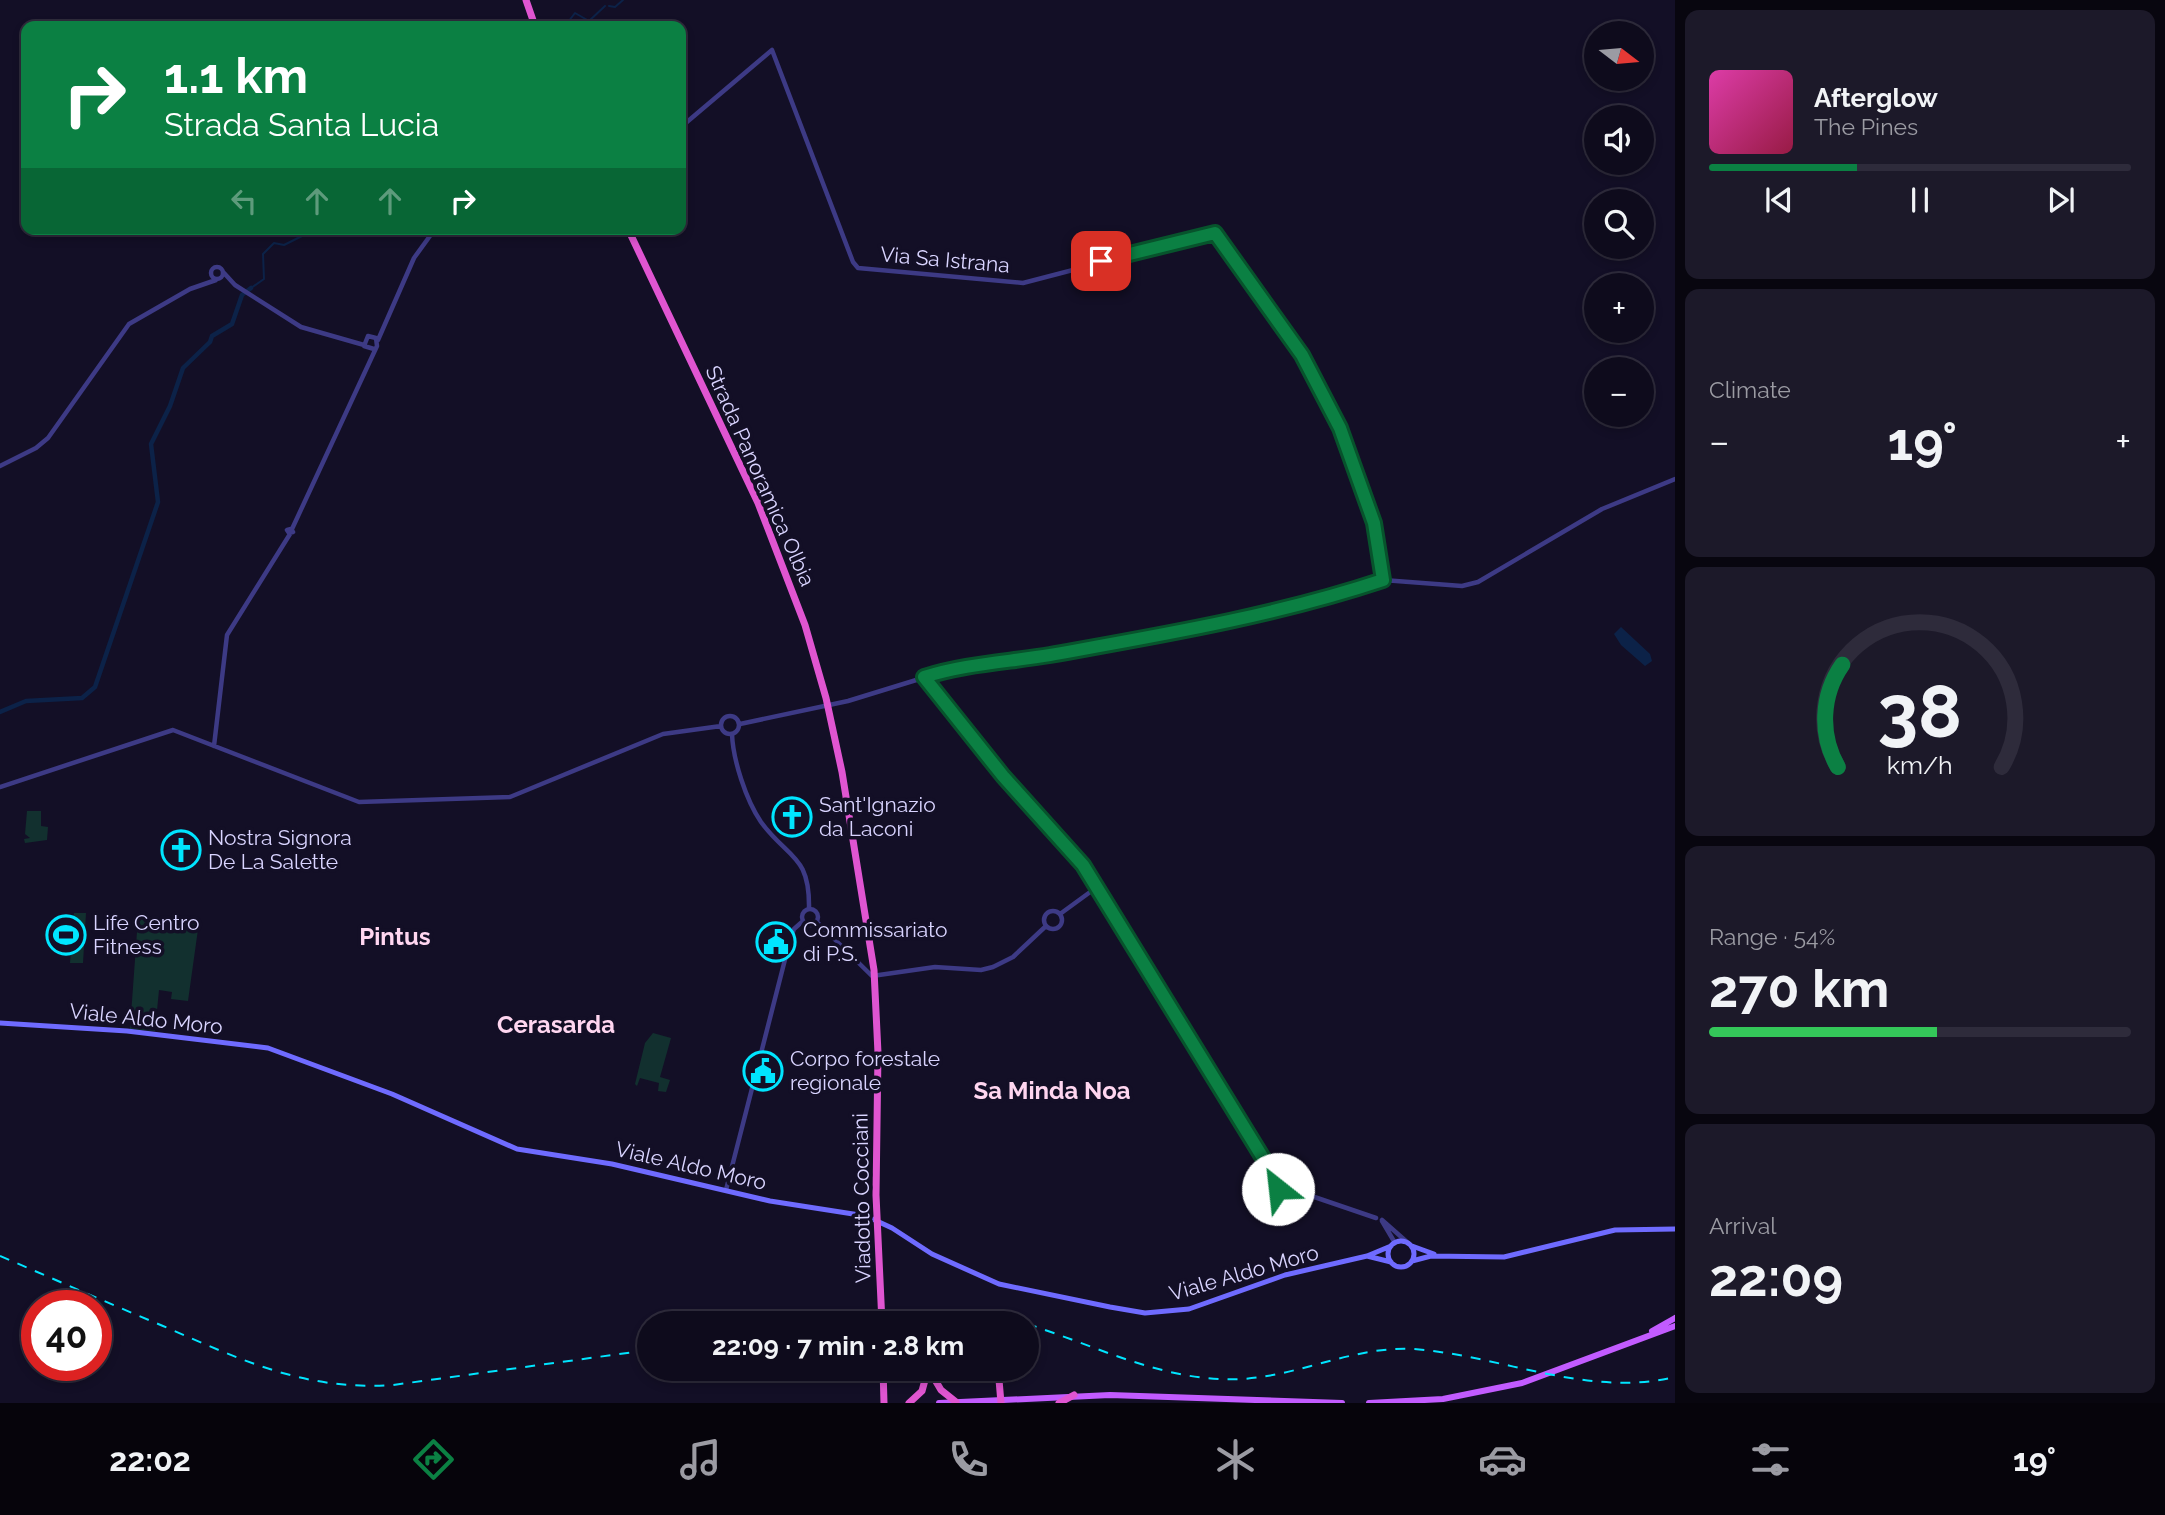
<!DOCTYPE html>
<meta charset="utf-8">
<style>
body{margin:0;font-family:Raleway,sans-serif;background:#1c1929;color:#f1f3f6;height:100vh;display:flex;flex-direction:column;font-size:26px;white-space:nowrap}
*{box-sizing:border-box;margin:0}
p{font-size:23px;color:#9b9ba3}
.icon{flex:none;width:38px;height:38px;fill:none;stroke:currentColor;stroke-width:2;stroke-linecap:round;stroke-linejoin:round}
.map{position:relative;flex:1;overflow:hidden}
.panel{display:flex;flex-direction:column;gap:10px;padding:10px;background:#08060f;width:490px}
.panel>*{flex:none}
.guide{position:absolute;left:21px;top:21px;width:665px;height:214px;border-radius:14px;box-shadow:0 4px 10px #0003,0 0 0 2px #2e2b3b;background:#0b8043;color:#fff;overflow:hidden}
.needle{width:46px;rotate:106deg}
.tools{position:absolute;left:1584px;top:21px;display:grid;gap:14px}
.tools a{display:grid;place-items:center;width:70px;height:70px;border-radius:50%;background:#0e0b1c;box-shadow:0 4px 10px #0003,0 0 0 2px #2e2b3b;font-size:35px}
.speed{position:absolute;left:21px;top:1290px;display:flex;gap:14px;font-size:35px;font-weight:700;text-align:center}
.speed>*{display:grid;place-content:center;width:91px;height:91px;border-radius:50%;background:#0e0b1c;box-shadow:0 4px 10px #0003,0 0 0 2px #2e2b3b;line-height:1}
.speed .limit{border:10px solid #d22;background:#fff;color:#111}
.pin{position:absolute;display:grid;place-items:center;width:60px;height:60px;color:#fff;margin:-30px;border-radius:14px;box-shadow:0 4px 10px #0006}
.me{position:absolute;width:77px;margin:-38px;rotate:331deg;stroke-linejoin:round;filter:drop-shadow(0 0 5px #0008)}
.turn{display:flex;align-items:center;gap:24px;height:147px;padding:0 28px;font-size:32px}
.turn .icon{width:91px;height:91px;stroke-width:2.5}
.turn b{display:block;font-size:49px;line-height:60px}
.lanes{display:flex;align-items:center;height:66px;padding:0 28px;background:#0003;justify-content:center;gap:35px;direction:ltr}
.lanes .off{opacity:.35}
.big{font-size:52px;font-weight:700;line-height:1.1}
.panel .card{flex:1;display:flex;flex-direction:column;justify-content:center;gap:10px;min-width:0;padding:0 24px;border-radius:14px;background:#1c1929}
.panel .dial{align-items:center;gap:0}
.dial svg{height:182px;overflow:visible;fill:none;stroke:#2e2b3b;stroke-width:7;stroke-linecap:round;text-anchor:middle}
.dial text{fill:#f1f3f6;stroke:none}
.song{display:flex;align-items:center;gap:21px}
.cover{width:84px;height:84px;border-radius:10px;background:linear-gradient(135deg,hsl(320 70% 55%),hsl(340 70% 35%))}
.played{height:7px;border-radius:4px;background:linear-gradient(90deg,#0b8043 35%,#2e2b3b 35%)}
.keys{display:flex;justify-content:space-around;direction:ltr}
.heat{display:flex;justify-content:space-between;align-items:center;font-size:38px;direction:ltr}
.charge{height:10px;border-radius:5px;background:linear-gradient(90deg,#34c759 54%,#2e2b3b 0)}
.trip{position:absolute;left:637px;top:1311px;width:402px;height:70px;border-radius:35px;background:#0e0b1c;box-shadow:0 4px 10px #0003,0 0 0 2px #2e2b3b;font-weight:700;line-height:70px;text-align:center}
.menu{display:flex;height:112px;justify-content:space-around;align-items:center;background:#06040b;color:#9b9ba3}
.menu .icon{width:49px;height:49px}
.menu .on{color:#0b8043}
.menu b{font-size:32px;color:#f1f3f6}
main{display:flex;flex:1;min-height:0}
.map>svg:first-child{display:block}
.green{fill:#12302f}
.water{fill:#0c2248}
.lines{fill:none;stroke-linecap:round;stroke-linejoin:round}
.stream{stroke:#0c2248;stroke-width:2}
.canal{stroke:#0c2248;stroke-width:4.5}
.tertiary{stroke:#3d3a85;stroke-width:4.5}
.secondary{stroke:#6f6bff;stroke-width:5}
.primary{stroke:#c25bff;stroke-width:6}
.trunk{stroke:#e055d1;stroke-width:7}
.rail{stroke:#00e5ff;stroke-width:2;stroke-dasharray:10 9;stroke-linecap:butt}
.route-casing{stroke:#07532c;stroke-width:18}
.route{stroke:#0b8043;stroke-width:12}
.labels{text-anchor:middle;stroke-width:7;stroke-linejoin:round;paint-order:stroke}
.street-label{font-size:21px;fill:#d9d4ff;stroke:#130f26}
.poi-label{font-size:21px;fill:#d9d4ff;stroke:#130f26;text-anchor:start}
.quarter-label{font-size:24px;font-weight:bold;fill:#ffd6f0;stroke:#130f26}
</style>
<main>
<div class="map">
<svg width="1675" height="1403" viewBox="0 0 1675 1403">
<rect width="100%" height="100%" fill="#130f26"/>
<path class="green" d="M27,811h14v15l7,1 -1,13 -22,3 -1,-4 6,-1 -5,-4z
M74,913h12l-3,50h-13z
M138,918l61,4 -11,79 -17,-2 1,-7 -13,-2 -4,41 -25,-2z
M653,1033l18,5 -11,39 10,3 -4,12 -8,-1 1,-8 -19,-5 -3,8 -2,-2 10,-41z"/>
<path class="water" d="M1621,627l29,27 2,7 -7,5 -24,-21 -7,-11z"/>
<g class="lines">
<path class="stream" d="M609,6l6,1 8,-7
M565,26l10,-13 14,8 16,-15
M251,288l13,-9 -1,-25 11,-11 10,2 32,-16"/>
<path class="canal" d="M0,712l26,-11 56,-3 13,-11 63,-185 -7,-58 19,-38 13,-38 27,-26 2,-6 20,-12 10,-29 9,-7"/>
<path class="tertiary" d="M681,127l91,-77 81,212 5,6 165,15 192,-50 87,122 38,73 34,95 9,57
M211 273a6 6 0 1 1 12 0a6 6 0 1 1-12 0Z
M224,273l11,12 66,42 63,18
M378,340l36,-82 21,-29
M0,466l36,-18 12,-10 81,-114 61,-35 26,-9
M291,529l2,3 -4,1 -2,-3z
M292,529l85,-183 -1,-8 -8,-2 -4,10 10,3
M924,677l64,80 100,115 191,312
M721 725a9 9 0 1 1 18 0a9 9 0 1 1-18 0Z
M740,724l108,-23 104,-32 100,-15 201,-39 130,-35 79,6 16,-4 124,-73 73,-30
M732,734c1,26 14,66 29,88 27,37 49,32 48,87
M214,746l13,-111 63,-101
M0,787l173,-57 186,72 151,-5 153,-63 58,-8
M802 917a8 8 0 1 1 16 0a8 8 0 1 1-16 0Z
M1044 920a9 9 0 1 1 18 0a9 9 0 1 1-18 0Z
M1060,914l37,-27
M816,921l56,55 63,-9 46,3 12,-3 20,-10 33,-31
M1278 1188a5 5 0 1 1 10 0a5 5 0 1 1-10 0Z
M1288,1188l88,30
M726,1190l64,-250 4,-11 9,-8
M1382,1220l25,22
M1382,1221l13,22"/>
<path class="secondary" d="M0,1023l127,8 141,17 124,46 125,55 95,15 158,37 96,15 26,12 40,26 67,30 111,23 35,6 44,-4 96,-34 82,-19 24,-10
M1388 1254a13 13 0 1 1 26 0a13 13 0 1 1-26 0Z
M1412,1246l22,8
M1367,1256l24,6
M1412,1261l19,-5 73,1 111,-27 60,-1"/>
<path class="primary" d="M1652,1331l23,-13
M939,1403l171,-8 232,8
M1369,1403l74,-4 79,-16 153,-57"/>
<path class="trunk" d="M526,0l9,26
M628,229l130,274 47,122 21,73 16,74 32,198 4,83 -2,142 6,128
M883,1368l1,35
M928,1368l13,22 15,12
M998,1368l3,35
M909,1403l13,-12 6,-22
M1059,1403l15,-8"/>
<path class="rail" d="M0,1256c54,23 108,47 163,70 79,34 141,65 230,59l256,-35
M842,1323c63,-9 121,-17 183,0
M1027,1324c70,22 139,59 214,55 59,-3 112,-33 172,-30 87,6 174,49 262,28"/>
</g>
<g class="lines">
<g class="route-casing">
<path id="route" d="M1101,261l114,-28 87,122 38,73 34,95 9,57c-108,36 -222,55 -333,75 -42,7 -86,9 -126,22l79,99 80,89 196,319 -1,5"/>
</g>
<use href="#route" class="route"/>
</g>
<defs>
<g id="church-ring" transform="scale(2.0125)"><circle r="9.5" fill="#130f26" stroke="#00e5ff" stroke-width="1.5"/><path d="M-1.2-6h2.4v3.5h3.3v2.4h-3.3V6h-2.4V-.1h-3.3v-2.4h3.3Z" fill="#00e5ff"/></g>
<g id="stadium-ring" transform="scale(2.0125)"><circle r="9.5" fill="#130f26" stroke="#00e5ff" stroke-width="1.5"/><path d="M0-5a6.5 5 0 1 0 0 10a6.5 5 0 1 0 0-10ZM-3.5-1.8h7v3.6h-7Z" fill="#00e5ff"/></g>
<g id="civic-ring" transform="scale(2.0125)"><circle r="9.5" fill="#130f26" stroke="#00e5ff" stroke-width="1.5"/><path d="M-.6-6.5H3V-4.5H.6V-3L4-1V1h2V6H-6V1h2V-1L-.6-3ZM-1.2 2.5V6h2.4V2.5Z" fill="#00e5ff"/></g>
</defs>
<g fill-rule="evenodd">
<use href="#church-ring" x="792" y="817"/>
<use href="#church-ring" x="181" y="850"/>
<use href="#stadium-ring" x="66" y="935"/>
<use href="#civic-ring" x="776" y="942"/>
<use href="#civic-ring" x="763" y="1071"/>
</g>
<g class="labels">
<g class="street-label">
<text transform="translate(945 260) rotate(5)" y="7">Via Sa Istrana</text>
<text transform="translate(760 476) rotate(66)" y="7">Strada Panoramica Olbia</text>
<text transform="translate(146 1019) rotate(6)" y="7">Viale Aldo Moro</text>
<text transform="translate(691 1166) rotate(13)" y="7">Viale Aldo Moro</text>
<text transform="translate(862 1198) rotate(-91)" y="7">Viadotto Cocciani</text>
<text transform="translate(1244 1273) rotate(-16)" y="7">Viale Aldo Moro</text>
</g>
<g class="poi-label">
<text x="819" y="812">Sant'Ignazio<tspan x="819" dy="24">da Laconi</tspan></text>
<text x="208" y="845">Nostra Signora<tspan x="208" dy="24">De La Salette</tspan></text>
<text x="93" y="930">Life Centro<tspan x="93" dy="24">Fitness</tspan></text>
<text x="803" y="937">Commissariato<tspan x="803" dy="24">di P.S.</tspan></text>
<text x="790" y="1066">Corpo forestale<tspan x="790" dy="24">regionale</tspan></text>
</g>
<g class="quarter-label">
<text x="395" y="945">Pintus</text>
<text x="556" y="1033">Cerasarda</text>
<text x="1052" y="1099">Sa Minda Noa</text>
</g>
</g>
</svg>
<div class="tools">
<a><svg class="needle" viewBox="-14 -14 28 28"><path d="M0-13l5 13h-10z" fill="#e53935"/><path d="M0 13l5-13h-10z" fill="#9b9ba3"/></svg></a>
<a><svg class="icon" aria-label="sound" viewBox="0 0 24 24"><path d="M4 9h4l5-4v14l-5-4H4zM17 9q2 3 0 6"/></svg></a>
<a><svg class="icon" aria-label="search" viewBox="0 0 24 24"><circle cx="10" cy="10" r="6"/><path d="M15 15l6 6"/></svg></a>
<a>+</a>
<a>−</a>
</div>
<div class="speed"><div class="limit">40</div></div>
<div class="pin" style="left:1101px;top:261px;background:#d93025"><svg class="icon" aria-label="arrive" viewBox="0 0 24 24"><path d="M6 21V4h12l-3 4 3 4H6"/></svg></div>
<svg class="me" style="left:1278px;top:1189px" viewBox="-20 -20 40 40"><circle r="19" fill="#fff"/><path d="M0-13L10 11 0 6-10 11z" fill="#0b8043"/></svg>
<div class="trip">22:09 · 7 min · 2.8 km</div>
<div class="guide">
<div class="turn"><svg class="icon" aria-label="right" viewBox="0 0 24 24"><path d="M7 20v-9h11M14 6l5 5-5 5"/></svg><div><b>1.1 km</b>Strada Santa Lucia</div></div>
<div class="lanes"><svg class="icon off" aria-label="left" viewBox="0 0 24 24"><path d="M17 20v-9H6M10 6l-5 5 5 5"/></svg><svg class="icon off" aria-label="ahead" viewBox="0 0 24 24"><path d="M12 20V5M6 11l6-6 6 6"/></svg><svg class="icon off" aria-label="ahead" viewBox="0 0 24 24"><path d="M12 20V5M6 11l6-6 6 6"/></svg><svg class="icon" aria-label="right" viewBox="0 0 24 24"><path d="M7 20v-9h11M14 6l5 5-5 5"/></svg></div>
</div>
</div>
<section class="panel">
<div class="card">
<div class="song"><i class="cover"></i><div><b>Afterglow</b><p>The Pines</p></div></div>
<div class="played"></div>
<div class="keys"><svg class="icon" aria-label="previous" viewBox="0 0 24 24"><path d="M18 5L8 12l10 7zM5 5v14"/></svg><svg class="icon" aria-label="pause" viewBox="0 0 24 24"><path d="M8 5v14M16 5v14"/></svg><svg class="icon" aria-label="next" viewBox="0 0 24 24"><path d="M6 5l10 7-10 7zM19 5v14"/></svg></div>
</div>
<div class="card"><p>Climate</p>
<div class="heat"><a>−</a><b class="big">19°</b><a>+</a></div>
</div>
<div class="card dial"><svg viewBox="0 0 100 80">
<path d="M14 69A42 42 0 1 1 86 69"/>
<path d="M14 69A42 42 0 0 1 16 24" stroke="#0b8043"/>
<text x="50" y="56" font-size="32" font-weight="700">38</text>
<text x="50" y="72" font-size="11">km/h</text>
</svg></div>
<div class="card"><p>Range · 54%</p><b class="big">270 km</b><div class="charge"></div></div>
<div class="card"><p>Arrival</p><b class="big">22:09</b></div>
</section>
</main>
<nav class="menu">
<b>22:02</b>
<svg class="icon on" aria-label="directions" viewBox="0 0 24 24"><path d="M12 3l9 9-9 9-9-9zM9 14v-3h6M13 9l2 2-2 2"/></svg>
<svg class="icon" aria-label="music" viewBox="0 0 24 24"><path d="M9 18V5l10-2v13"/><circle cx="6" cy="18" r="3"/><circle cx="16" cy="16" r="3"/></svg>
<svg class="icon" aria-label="phone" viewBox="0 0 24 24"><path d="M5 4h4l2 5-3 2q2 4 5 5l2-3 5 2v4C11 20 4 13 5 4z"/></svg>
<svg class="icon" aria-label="climate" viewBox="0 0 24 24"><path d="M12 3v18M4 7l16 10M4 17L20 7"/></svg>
<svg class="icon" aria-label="car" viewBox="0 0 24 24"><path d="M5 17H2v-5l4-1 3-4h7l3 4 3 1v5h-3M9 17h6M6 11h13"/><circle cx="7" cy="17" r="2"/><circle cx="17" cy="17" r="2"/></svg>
<svg class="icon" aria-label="filters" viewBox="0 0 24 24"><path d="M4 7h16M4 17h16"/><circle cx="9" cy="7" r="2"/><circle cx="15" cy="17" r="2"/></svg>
<b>19°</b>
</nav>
